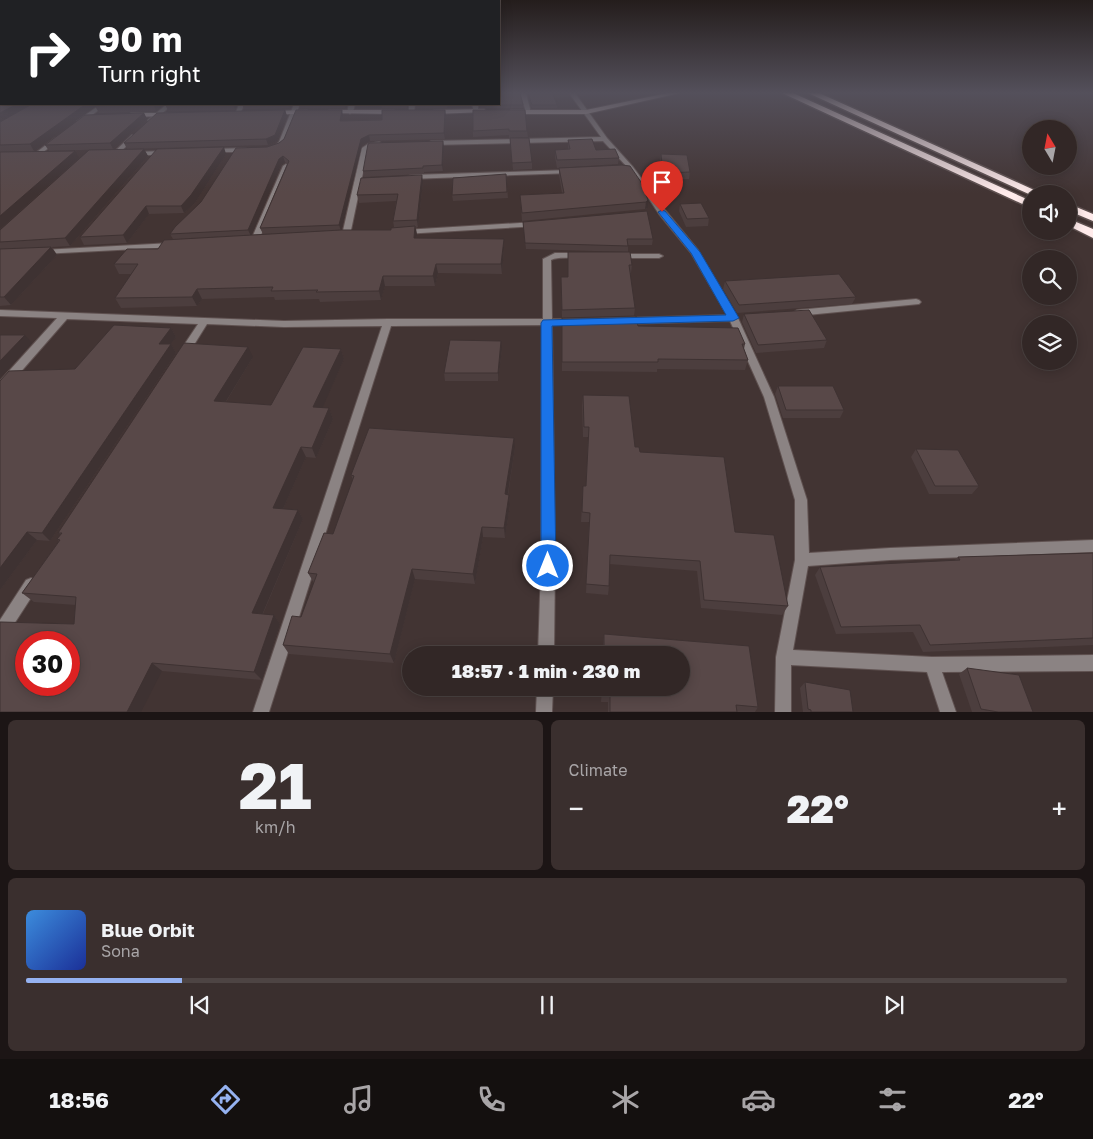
<!DOCTYPE html>
<meta charset="utf-8">
<style>
body{margin:0;font-family:"Golos Text",sans-serif;background:#3a2f2e;color:#f1f3f6;height:100vh;display:flex;flex-direction:column;font-size:19px;white-space:nowrap}
*{box-sizing:border-box;margin:0}
p{font-size:16px;color:#a8a5a7}
.icon{flex:none;width:28px;height:28px;fill:none;stroke:currentColor;stroke-width:2;stroke-linecap:round;stroke-linejoin:round}
.map{position:relative;height:712px;overflow:hidden}
.sheet{display:flex;flex-direction:column;gap:8px;padding:8px;background:#1c1515;flex:1}
.sheet>*{flex:none}
.top-card{position:absolute;left:0px;top:0px;width:500px;height:105px;box-shadow:0 2px 12px #0003,0 0 0 1px #4d4443;background:#202124;color:#fff;overflow:hidden}
.needle{width:32px;rotate:350deg}
.controls{position:absolute;left:1022px;top:120px;display:grid;gap:10px}
.controls a{display:grid;place-items:center;width:55px;height:55px;border-radius:50%;background:#322726;box-shadow:0 2px 12px #0003,0 0 0 1px #4d4443;font-size:25px}
.speed{position:absolute;left:15px;top:631px;display:flex;gap:10px;font-size:25px;font-weight:700;text-align:center}
.speed>*{display:grid;place-content:center;width:65px;height:65px;border-radius:50%;background:#322726;box-shadow:0 2px 12px #0003,0 0 0 1px #4d4443;line-height:1}
.speed .limit{border:8px solid #d22;background:#fff;color:#111}
.pin{position:absolute;display:grid;place-items:center;width:42px;height:42px;color:#fff;margin:-51px -21px;border-radius:50% 50% 50% 0;rotate:-45deg;box-shadow:0 0 5px #0007}
.pin .icon{rotate:45deg}
.me{position:absolute;width:55px;margin:-28px;rotate:0deg;stroke-linejoin:round;filter:drop-shadow(0 0 4px #0008)}
.turn{display:flex;align-items:center;gap:18px;height:105px;padding:0 15px;font-size:22px}
.turn .icon{width:65px;height:65px;stroke-width:2.5}
.turn b{display:block;font-size:35px;line-height:42px}
.big{font-size:38px;font-weight:800;line-height:1.1}
.sheet .widget{flex:1;display:flex;flex-direction:column;justify-content:center;gap:8px;min-width:0;padding:0 18px;border-radius:8px;background:#3a2f2e}
.sheet .dial{align-items:center;gap:0}
.dial b{font-size:65px;line-height:1}
.song{display:flex;align-items:center;gap:15px}
.cover{width:60px;height:60px;border-radius:8px;background:linear-gradient(135deg,hsl(210 70% 55%),hsl(230 70% 35%))}
.played{height:5px;border-radius:2px;background:linear-gradient(90deg,#95b2f1 15%,#4d4443 15%)}
.keys{display:flex;justify-content:space-around;direction:ltr}
.heat{display:flex;justify-content:space-between;align-items:center;font-size:28px;direction:ltr}
.sheet .tiles{flex:1;display:grid;gap:8px;grid-template-columns:1fr 1fr}
.widget:last-child{grid-column:span 2}
.trip{position:absolute;left:402px;top:646px;width:288px;height:50px;border-radius:25px;background:#322726;box-shadow:0 2px 12px #0003,0 0 0 1px #4d4443;font-weight:800;line-height:50px;text-align:center}
.menu{display:flex;height:80px;justify-content:space-around;align-items:center;background:#14100f;color:#a8a5a7}
.menu .icon{width:35px;height:35px}
.menu .current{color:#95b2f1}
.menu b{font-size:22px;color:#f1f3f6}
.map>svg:first-child{display:block}
.lines{fill:none;stroke-linecap:round;stroke-linejoin:round}
.lane-casing{stroke:#5f5150;stroke-width:2}
.street-casing{stroke:#5f5150;stroke-width:2}
.secondary-casing{stroke:#5f5150;stroke-width:2}
.highway-casing{stroke:#5f5150;stroke-width:3}
.lane{fill:#8b8383;fill-rule:evenodd}
.street{fill:#8b8383;fill-rule:evenodd}
.secondary{fill:#baadad;fill-rule:evenodd}
.highway{fill:#ffebeb;fill-rule:evenodd}
.wall{fill:#4c3e3e;fill-rule:evenodd}
.shaded-wall{fill:#3e3232}
.building{fill:#584848;stroke:#3e3232;fill-rule:evenodd}
.route{fill:#1a73e8;stroke:#114b97}
</style>
<div class="map">
<svg width="1093" height="712" viewBox="0 0 1093 712">
<rect width="100%" height="100%" fill="#423433"/>
<g class="lines">
<g class="lane-casing">
<path id="lane" d="M916,299l3,1 2,2 -2,2 -122,12 -5,-3 5,-3z"/>
</g>
<g class="street-casing">
<path id="street" d="M520,93h6l5,20 -5,-1z
M569,93h6l32,45 26,29 32,43 33,40 40,68 36,79 33,103 2,53 81,-5 203,-8v12l-203,8 -82,6 -15,84 139,7 161,-2v16l-151,1 14,40h-16l-13,-40 -136,-7v47h-16l1,-55 19,-97v-60l-31,-103 -34,-76 -107,3 -5,-3 5,-3 104,-3 -36,-62 -32,-39 -30,-45 -26,-28 -172,4 -3,-2 3,-2 170,-4z
M101,104h6l-26,19h-4v-2z
M167,104h6l-21,18h-4v-2z
M239,104h6l-6,11h-4z
M294,104h6l-15,39 -7,6h-4v-2l5,-5z
M349,104h6l-2,8 -3,2 -3,-2z
M409,104h6l-1,9 -5,-1z
M472,104h6v8h-4z
M132,135l5,1 -20,19h-4v-2z
M55,138l5,1 -23,18h-4v-2z
M379,142l2,1v2l-13,4 -18,86 -1,2h-6l-1,-2 20,-87 6,-4z
M213,149l33,-1 3,2 -3,2h-35v-2z
M133,152l33,-1 3,2 -3,2h-35v-2z
M286,164l3,2 -30,74 -4,2h-3l-1,-2 32,-74z
M570,170l2,1v2l-162,6 -3,-2 3,-2z
M536,222l4,2 -1,2 -135,8 -4,-2 4,-2z
M172,243h3v4l-133,7 -4,-2 4,-2z
M555,253h26l4,2c-9,6 -23,0 -34,5l1,59h22l5,3 -5,3h-22l3,240 -1,90h-16l3,-90 1,-240 -151,1 -122,386h-16l129,-386 -98,1 -77,-3 -20,32 -4,1 -5,-3 20,-30 -131,-5 -63,72 -4,1v-11l57,-63 -57,-2v-6l284,11 104,-2h155v-60z
M615,254h44l4,2 -4,2h-44z
M31,578l5,2 2,5 -2,5 -31,48 -5,2v-20l26,-40z
M537,688h16l-1,24h-16z"/>
</g>
<g class="secondary-casing">
<path id="secondary" d="M668,93h12l-94,21h-75l-3,-2 3,-2h75z
M484,109l3,2 -1,1 -52,2 -3,-2 3,-2z
M307,110l3,2 -1,1 -35,2 -3,-2 3,-2z
M329,110h65l3,2 -3,2 -67,-1 -1,-1z
M167,113l3,2 -1,1 -38,1 -3,-2 3,-2z"/>
</g>
<g class="highway-casing">
<path id="highway" d="M782,93h11l238,108v7z
M808,93h11l224,101 -12,1z
M1069,204l24,10v7l-24,-10z
M1069,219l24,10v9l-24,-12z"/>
</g>
<use href="#lane" class="lane"/>
<use href="#street" class="street"/>
<use href="#secondary" class="secondary"/>
<use href="#highway" class="highway"/>
</g>
<path class="wall" d="M0,93l1,11h164l-9,7 -57,2 -4,-7 -61,45 45,7 -79,71z
M527,93h42v4l-15,1 3,7v3h-25z
M577,93h18l-1,2 -15,1z
M165,104h73l-3,6 -67,1z
M242,104h51l-3,4 -46,1z
M299,104h47l-1,4h-45z
M382,104h26l-1,4h-25z
M416,104h31v4h-31z
M479,104l44,1v3h-43z
M285,110l2,6 -10,25 -9,4 -141,4 -3,-6z
M473,110l54,21 1,6 -19,1v-3l-36,2z
M144,113l3,6 -34,30 -64,2 -4,-6z
M343,116v5l103,-5 -1,23 -75,2 -8,4 -21,85h50l3,-3 -1,-6 3,-20 -37,2 -2,-8 66,-13 -5,45 -2,1 1,7v3l87,1v9l-2,26 -64,-1 -3,13h-50l-4,14 -61,2 -1,-3 -44,1 -1,-3 -72,2 -5,7 -76,2 -6,-10 17,-24h-13l-5,-10 44,-15 15,-10 -3,-5 97,-87 12,-4zM285,162l2,2 -27,64 3,6 -12,1 30,-70z
M510,138l22,24v7l-19,1z
M568,140l51,18 -1,6 -61,4 -2,-11v-7l13,-1z
M444,147l-1,24 -19,1v2l-60,3 -1,-6z
M144,149l4,7 -78,90 -18,1 5,8 -46,50 -11,1v-76z
M226,154l-31,49 -11,10 -35,1 -22,29 -43,2 -4,-8z
M661,154l29,18 -1,7 -27,1 -2,-19z
M559,168l89,32v8l-3,1 -123,12 -2,-26 42,-2 -3,-18z
M506,174l2,24 -55,3 -1,-6z
M680,204l29,14 -1,8 -22,1 -7,-16z
M523,222l130,17 -1,6h-24v7l-102,-3z
M568,252l64,13 -1,8h-1l5,35 -1,8 -72,2 -1,-41h7z
M725,281l131,16 -4,7 -115,9 -14,-24z
M744,314l83,26 -3,8 -68,5 -14,-31z
M562,318l76,8 107,18 -1,5 4,11 -3,10 -88,-1v3l-95,-1z
M171,328l5,9 -6,7h1l5,9 -126,188 -13,-1 -37,50 75,-221z
M341,349l3,10 -22,49h7l4,11 -17,39 -10,-1 -23,52 15,1 5,9 -40,95 11,1 6,9 -18,56 -100,-9 -88,-47 2,-19 -42,-3 -12,-9 37,-52 -2,-2 4,-4 -3,-2 195,-176 -27,45 45,3z
M502,349l-4,32h-53l-1,-8z
M778,386l66,24 -4,8h-57l-8,-24z
M583,395l57,57 95,80 53,74 -6,9 -81,-7 -4,-37 -88,-7v22l-1,9 -22,-2 3,-71h-8l2,-36h3l2,-49h-5l-1,-32z
M515,448l-7,47h1l1,10 -5,33 -22,-1 -8,47 -60,-5 -21,84 -105,-9 -6,-9 18,-28 13,-34 -6,-10 25,-39 20,-54 -2,-5z
M916,449l63,37 -7,8h-43l-18,-37z
M1093,553v92l-170,7 -10,-20 -77,2 -21,-59 5,-8 134,-6 4,-4z
M604,634l145,12 9,61 -3,5h-147v-10h-7l1,-14h79v-33h-79l1,-12z
M967,668l66,44h-61l-13,-38z
M805,682l48,30h-50l-3,-24z"/>
<path class="shaded-wall" d="M17,104h17l-34,19v-10z
M86,104h13l-65,47 -4,-7z
M153,104h12l-9,7z
M233,104h5l-3,6z
M289,104h4l-3,4z
M285,110l2,6 -10,25 -9,4 -2,-6z
M342,110l1,6 -1,11 -2,-6z
M445,110l1,6 -1,23 -1,-6z
M144,113l3,6 -34,30 -3,-6z
M369,135l1,6 -8,4 -21,86 -2,-6 22,-86z
M443,141l1,6 -1,24 -1,-6z
M224,147l2,7 -31,49 -11,10 -3,-7z
M144,149l4,7 -78,90 -5,-8z
M75,151l4,7 -79,71v-13z
M283,156l2,6 -4,3 -30,71 -3,-6 31,-71z
M422,175l1,7 -5,45 -1,-7z
M648,200v8l-3,1 1,-7z
M146,206l3,8 -22,29 -4,-8z
M415,226l2,9 -2,13 -1,-10z
M504,239v9l-2,26 -1,-10z
M51,247l6,8 -46,50 -7,-8z
M436,264l2,9 -3,13 -2,-10z
M383,276l2,10 -4,14 -2,-9z
M197,289l5,10 -5,7 -5,-9z
M171,328l5,9 -12,15 -5,-8z
M25,335l7,8 -32,35v-17z
M501,341l1,8 -4,32v-8z
M171,344l5,9 -126,188 -8,-8z
M248,347l5,10 -33,54 -6,-10z
M341,349l3,10 -26,59 -5,-11z
M329,408l4,11 -17,39 -4,-10z
M514,438l1,10 -9,57 -1,-11z
M301,447l5,10 -27,61 -6,-10z
M509,495l1,10 -5,33 -1,-10z
M298,510l5,9 -44,103 -7,-9z
M482,527l1,10 -8,47 -2,-10z
M27,532l10,8 -37,50v-22z
M412,569l3,10 -21,84 -4,-9z
M274,615l6,9 -18,56 -8,-8z
M152,663l10,8 -21,41h-14z"/>
<path class="building" d="M0,93h1v11h16l-17,9z
M499,93h21l3,12h-43v-1h19z
M528,93h41l-16,1 4,11h-25z
M32,104h54l-56,40 -30,1v-23z
M98,104h56h-1l-58,2z
M285,110l-10,25 -9,4 -142,4 33,-30z
M296,110h46l-2,11 42,-1v-10h63l-1,23 -75,2 -8,4 -22,86 -79,3 29,-67 -6,-5 -4,3 -31,71 -78,4 5,-7 26,-25 35,-54 31,-1 12,-4 5,-4z
M473,110h52l2,21h-18v-2l-36,2z
M144,113l-34,30 -65,2 40,-30z
M510,138h19l3,24 -20,1z
M592,139l4,11 19,-1 4,9 -62,2 -2,-10 15,-1 -2,-9z
M443,141l-1,24 -19,1v2l-60,3 5,-27 2,-1z
M224,147l-33,48 -10,11h-35l-23,29 -43,2 77,-88z
M144,149l-79,89 -65,4v-12l89,-80z
M75,151l-75,65v-64z
M661,154l26,1 3,17 -27,1z
M622,165l8,1 11,16 7,18 -2,2 -124,11 -2,-18 44,-2 -5,-25z
M506,174l1,18 -55,3 1,-17z
M422,175l-5,45 -24,1 5,-27 -41,1 4,-17z
M701,203l8,15 -22,1 -7,-15z
M647,211l6,28h-26l1,7 -103,-3 -2,-21z
M415,226l-1,12 90,1 -3,25h-65l-3,12h-50l-4,15 -63,1 2,-2 -47,1 2,-4 -76,2 -5,8 -77,1 23,-34h-24l13,-15h31l6,-9 177,-10h50v-2z
M51,247l-47,50h-4v-48z
M568,252h62l2,13h-3l6,43 -73,2 -1,-33h7z
M839,274l17,23 -117,8 -14,-24z
M809,310l18,30 -69,5 -14,-31z
M636,316l2,10 100,2 7,16h-3l6,16 -90,-1v3h-96v-44z
M114,325l57,3 -12,16h12l-129,189 -15,-1 -27,36v-187l9,-10 66,-2z
M0,335h25l-25,26z
M450,340l51,1 -3,32h-54z
M184,343l64,4 -34,54 57,4 32,-58 38,2 -28,58 16,1 -17,40 -11,-1 -28,61 25,2 -46,103 22,2 -20,57 -102,-9 -25,49h-127v-90h1l73,2 2,-27 -54,-4 38,-53 -3,-1 5,-6h-4zM26,642h43v43h-43z
M778,386h55l11,24h-58z
M583,395l46,1 6,51h4l1,5 84,5 11,75 39,3 14,71 -84,-6 -4,-39 -90,-6 -1,31 -23,-2 4,-71 -8,-1 1,-26h3l3,-59h-5z
M369,428l145,10 -9,56 4,1 -5,33 -22,-1 -9,47 -61,-5 -22,85 -107,-9 9,-29 9,1 16,-43 -9,-1 16,-40 9,1 21,-58 -3,-1z
M916,449l42,1 21,36h-44z
M1093,553v85l-163,7 -10,-20 -79,2 -21,-60 140,-7 -2,-3z
M604,634l145,12 9,61 -22,-2 1,7h-127v-18l-7,-1v-5h78v-33h-77z
M967,668l52,7 14,37h-35l-17,-3z
M805,682l45,8 3,22h-42v-2l-3,-1z"/>
<linearGradient id="sky" x2="0" y2="1"><stop stop-color="#241d1c"/><stop offset="0.48" stop-color="#54505b"/><stop offset="1" stop-color="#54505b" stop-opacity="0"/></linearGradient>
<rect width="1093" height="193" fill="url(#sky)"/>
<path class="route" d="M662,210l3,1 35,41 39,66 -6,3 -181,5 4,240 -2,5 -6,2 -5,-2 -2,-5v-243l2,-3 183,-5 -35,-62 -33,-41z"/>
</svg>
<div class="controls">
<a><svg class="needle" viewBox="-14 -14 28 28"><path d="M0-13l5 13h-10z" fill="#e53935"/><path d="M0 13l5-13h-10z" fill="#a8a5a7"/></svg></a>
<a><svg class="icon" aria-label="sound" viewBox="0 0 24 24"><path d="M4 9h4l5-4v14l-5-4H4zM17 9q2 3 0 6"/></svg></a>
<a><svg class="icon" aria-label="search" viewBox="0 0 24 24"><circle cx="10" cy="10" r="6"/><path d="M15 15l6 6"/></svg></a>
<a><svg class="icon" aria-label="layers" viewBox="0 0 24 24"><path d="M12 4l9 5-9 5-9-5zM3 14l9 5 9-5"/></svg></a>
</div>
<div class="speed"><div class="limit">30</div></div>
<div class="pin" style="left:662px;top:212px;background:#d93025"><svg class="icon" aria-label="arrive" viewBox="0 0 24 24"><path d="M6 21V4h12l-3 4 3 4H6"/></svg></div>
<svg class="me" style="left:548px;top:566px" viewBox="-20 -20 40 40"><circle r="17" fill="#1a73e8" stroke="#fff" stroke-width="3"/><path d="M0-11L8 9 0 5-8 9z" fill="#fff"/></svg>
<div class="trip">18:57 · 1 min · 230 m</div>
<div class="top-card">
<div class="turn"><svg class="icon" aria-label="right" viewBox="0 0 24 24"><path d="M7 20v-9h11M14 6l5 5-5 5"/></svg><div><b>90 m</b>Turn right</div></div>
</div>
</div>
<section class="sheet">
<div class="tiles">
<div class="widget dial"><b>21</b><p>km/h</p></div>
<div class="widget"><p>Climate</p>
<div class="heat"><a>−</a><b class="big">22°</b><a>+</a></div>
</div>
<div class="widget">
<div class="song"><i class="cover"></i><div><b>Blue Orbit</b><p>Sona</p></div></div>
<div class="played"></div>
<div class="keys"><svg class="icon" aria-label="previous" viewBox="0 0 24 24"><path d="M18 5L8 12l10 7zM5 5v14"/></svg><svg class="icon" aria-label="pause" viewBox="0 0 24 24"><path d="M8 5v14M16 5v14"/></svg><svg class="icon" aria-label="next" viewBox="0 0 24 24"><path d="M6 5l10 7-10 7zM19 5v14"/></svg></div>
</div>
</div>
</section>
<nav class="menu">
<b>18:56</b>
<svg class="icon current" aria-label="directions" viewBox="0 0 24 24"><path d="M12 3l9 9-9 9-9-9zM9 14v-3h6M13 9l2 2-2 2"/></svg>
<svg class="icon" aria-label="music" viewBox="0 0 24 24"><path d="M9 18V5l10-2v13"/><circle cx="6" cy="18" r="3"/><circle cx="16" cy="16" r="3"/></svg>
<svg class="icon" aria-label="phone" viewBox="0 0 24 24"><path d="M5 4h4l2 5-3 2q2 4 5 5l2-3 5 2v4C11 20 4 13 5 4z"/></svg>
<svg class="icon" aria-label="climate" viewBox="0 0 24 24"><path d="M12 3v18M4 7l16 10M4 17L20 7"/></svg>
<svg class="icon" aria-label="car" viewBox="0 0 24 24"><path d="M5 17H2v-5l4-1 3-4h7l3 4 3 1v5h-3M9 17h6M6 11h13"/><circle cx="7" cy="17" r="2"/><circle cx="17" cy="17" r="2"/></svg>
<svg class="icon" aria-label="filters" viewBox="0 0 24 24"><path d="M4 7h16M4 17h16"/><circle cx="9" cy="7" r="2"/><circle cx="15" cy="17" r="2"/></svg>
<b>22°</b>
</nav>
